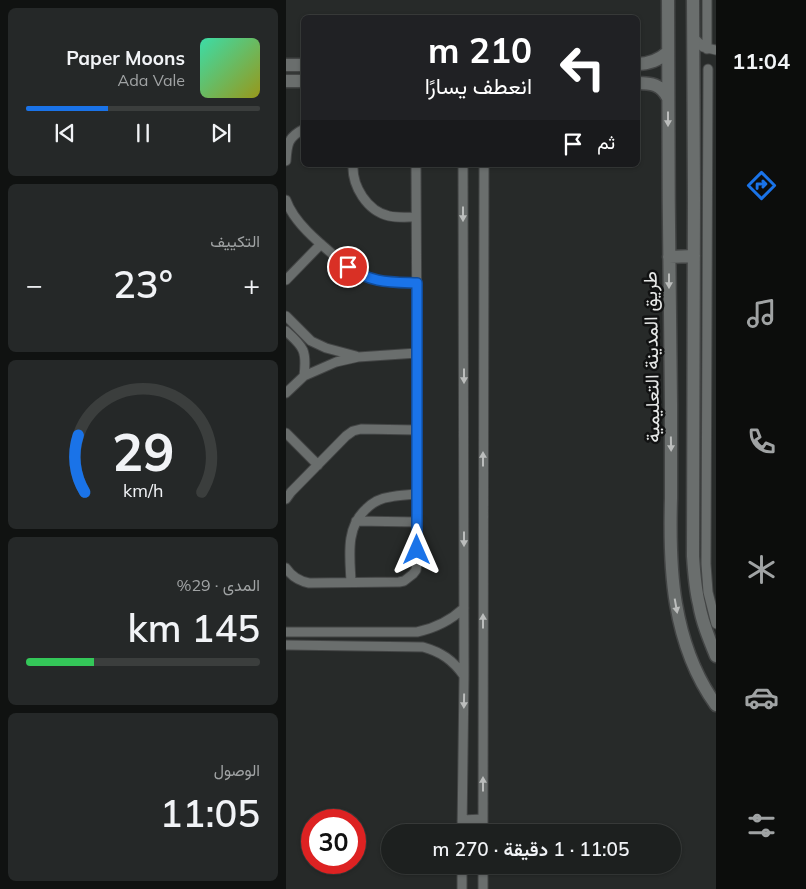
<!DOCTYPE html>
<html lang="ar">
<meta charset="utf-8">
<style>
body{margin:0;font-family:Mulish,Vazirmatn,sans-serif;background:#252828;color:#f1f3f6;direction:rtl;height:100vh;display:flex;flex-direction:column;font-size:19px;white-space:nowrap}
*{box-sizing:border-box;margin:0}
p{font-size:16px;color:#a0a3a4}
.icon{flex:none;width:28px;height:28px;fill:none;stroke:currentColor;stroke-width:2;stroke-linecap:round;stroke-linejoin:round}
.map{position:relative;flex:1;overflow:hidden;direction:ltr}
.sheet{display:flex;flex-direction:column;gap:8px;padding:8px;background:#101211;width:286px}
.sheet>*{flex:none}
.hud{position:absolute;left:15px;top:15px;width:339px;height:152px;border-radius:8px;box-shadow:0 1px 4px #0004,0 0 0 1px #3b3e3d;direction:rtl;background:#202124;color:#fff;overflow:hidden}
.speed{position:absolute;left:15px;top:809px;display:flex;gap:10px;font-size:25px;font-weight:700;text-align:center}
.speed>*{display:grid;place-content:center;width:65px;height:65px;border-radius:50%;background:#1d201f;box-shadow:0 1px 4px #0004,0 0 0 1px #3b3e3d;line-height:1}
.speed .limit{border:8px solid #d22;background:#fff;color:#111}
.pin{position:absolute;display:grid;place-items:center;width:42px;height:42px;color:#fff;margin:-21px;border:2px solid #fff;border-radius:50%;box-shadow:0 1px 5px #0007}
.me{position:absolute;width:55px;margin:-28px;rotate:0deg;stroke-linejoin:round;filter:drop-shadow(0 0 4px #0008)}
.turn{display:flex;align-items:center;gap:18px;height:105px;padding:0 25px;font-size:22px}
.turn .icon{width:65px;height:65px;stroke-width:2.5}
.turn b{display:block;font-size:35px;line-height:42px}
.then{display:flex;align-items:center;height:48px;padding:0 25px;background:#0003;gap:10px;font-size:19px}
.big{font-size:38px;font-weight:600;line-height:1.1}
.sheet .card{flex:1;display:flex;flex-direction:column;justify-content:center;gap:8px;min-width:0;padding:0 18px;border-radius:8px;background:#252828}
.sheet .dial{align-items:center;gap:0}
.dial svg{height:130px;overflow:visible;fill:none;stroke:#3b3e3d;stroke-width:7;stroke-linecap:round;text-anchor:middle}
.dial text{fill:#f1f3f6;stroke:none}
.song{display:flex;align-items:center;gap:15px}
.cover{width:60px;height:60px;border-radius:8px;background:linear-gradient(135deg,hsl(160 70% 55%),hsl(60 70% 35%))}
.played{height:5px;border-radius:2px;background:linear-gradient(90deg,#1a73e8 35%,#3b3e3d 35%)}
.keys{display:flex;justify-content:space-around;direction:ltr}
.heat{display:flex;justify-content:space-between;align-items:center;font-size:28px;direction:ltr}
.charge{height:8px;border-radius:4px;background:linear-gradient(90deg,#34c759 29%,#3b3e3d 0)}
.trip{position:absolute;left:95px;top:824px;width:300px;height:50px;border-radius:25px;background:#1d201f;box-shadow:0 1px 4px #0004,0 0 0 1px #3b3e3d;font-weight:600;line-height:50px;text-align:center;direction:rtl}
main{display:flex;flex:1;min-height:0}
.tabs{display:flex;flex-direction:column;width:90px;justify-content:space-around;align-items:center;background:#0c0d0c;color:#a0a3a4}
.tabs .icon{width:35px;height:35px}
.tabs .selected{color:#1a73e8}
.tabs b{font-size:22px;color:#f1f3f6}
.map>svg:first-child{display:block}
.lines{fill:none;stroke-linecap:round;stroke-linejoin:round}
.street-casing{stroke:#434545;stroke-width:11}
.secondary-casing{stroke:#434545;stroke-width:15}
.street{stroke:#6a6e6d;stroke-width:9}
.secondary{stroke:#6a6e6d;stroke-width:12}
.oneway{fill:#bbbdbc}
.route-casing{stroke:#114b97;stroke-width:12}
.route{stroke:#1a73e8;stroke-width:9}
.labels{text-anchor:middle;stroke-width:5;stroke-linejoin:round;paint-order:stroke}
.street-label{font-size:19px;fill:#e6e8e7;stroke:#111212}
</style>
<main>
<nav class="tabs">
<b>11:04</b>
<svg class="icon selected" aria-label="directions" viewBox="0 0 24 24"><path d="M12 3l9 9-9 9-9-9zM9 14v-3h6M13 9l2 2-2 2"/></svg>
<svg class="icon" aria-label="music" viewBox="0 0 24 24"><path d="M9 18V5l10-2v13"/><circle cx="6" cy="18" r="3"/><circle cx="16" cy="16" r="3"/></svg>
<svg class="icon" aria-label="phone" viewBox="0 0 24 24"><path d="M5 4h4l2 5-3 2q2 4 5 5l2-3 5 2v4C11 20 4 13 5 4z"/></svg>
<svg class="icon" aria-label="climate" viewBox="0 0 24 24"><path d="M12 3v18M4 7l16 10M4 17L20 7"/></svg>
<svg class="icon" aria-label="car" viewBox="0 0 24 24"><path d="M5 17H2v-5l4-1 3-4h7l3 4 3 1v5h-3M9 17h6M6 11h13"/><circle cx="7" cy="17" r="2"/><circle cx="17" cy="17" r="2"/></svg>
<svg class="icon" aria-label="filters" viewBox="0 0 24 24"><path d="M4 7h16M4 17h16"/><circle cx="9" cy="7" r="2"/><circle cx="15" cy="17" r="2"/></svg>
</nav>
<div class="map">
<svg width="430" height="889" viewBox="0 0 430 889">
<rect width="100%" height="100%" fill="#272a29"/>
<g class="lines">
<g class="street-casing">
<path id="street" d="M421,0v49
M407,37l10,10 13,3
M422,69l-2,495 2,28 8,32
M0,161c1,-17 2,-24 18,-32
M67,165c-1,21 14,46 36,51 9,2 18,1 27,1
M0,200c9,26 41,49 62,67 23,16 42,15 69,16
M0,280l35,-36
M0,316l25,25 15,7 30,8
M0,331c18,16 21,20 18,45
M0,393l18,-17 32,-14 22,-5 59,-4
M0,433l32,32
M0,499l5,-7 55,-56 7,-5 8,-2 56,1
M70,521l61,1
M0,568c6,9 13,13 23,15l90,-1 5,-1 9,-7 3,-4 1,-7v-210l-1,-188
M65,582c-1,-25 -6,-54 15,-73 6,-6 15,-11 24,-12 9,-2 18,-2 27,-3
M0,632h131c19,-4 33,-11 47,-24
M0,645l137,2c18,5 30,13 41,29
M176,820l21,-1
M176,832l2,-156 -1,-511
M197,832l1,-667
M176,889v-24
M197,889v-24"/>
</g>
<g class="secondary-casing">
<path id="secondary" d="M382,0c0,135 1,269 3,404 0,31 0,63 0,94 -1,35 -1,71 5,106 6,35 19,72 40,101
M407,0l1,197 -1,359c1,16 2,32 6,48 3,18 10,35 17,52
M351,64c13,0 22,-4 31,-12
M0,65h18
M0,81h18
M351,83c14,0 24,1 31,15
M383,257l25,-1"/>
</g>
<use href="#street" class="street"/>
<use href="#secondary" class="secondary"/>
</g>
<defs><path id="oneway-solid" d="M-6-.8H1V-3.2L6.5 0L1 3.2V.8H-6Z" transform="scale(1.25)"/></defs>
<g class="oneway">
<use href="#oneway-solid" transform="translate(382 119) rotate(90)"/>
<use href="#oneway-solid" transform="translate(177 214) rotate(90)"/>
<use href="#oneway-solid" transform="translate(383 281) rotate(90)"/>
<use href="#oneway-solid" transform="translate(178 376) rotate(90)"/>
<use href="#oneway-solid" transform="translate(385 444) rotate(89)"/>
<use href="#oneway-solid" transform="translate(197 459) rotate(-90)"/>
<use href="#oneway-solid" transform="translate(178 539) rotate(90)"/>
<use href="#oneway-solid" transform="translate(390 606) rotate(80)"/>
<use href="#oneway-solid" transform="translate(197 621) rotate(-90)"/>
<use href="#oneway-solid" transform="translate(178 701) rotate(91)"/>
<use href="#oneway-solid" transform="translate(197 784) rotate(-90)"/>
</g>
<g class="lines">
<g class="route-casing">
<path id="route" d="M62,267c23,16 42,15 69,16v267"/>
</g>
<use href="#route" class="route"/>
</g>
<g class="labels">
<g class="street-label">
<text transform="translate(365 357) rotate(-91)" y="7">طريق المدينة التعليمية</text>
</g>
</g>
</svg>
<div class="speed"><div class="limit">30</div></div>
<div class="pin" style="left:62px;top:267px;background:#d93025"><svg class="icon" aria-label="arrive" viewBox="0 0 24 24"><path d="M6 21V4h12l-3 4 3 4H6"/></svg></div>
<svg class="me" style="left:131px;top:550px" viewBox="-20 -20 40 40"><path d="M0-17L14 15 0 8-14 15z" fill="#1a73e8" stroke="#fff" stroke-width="4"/></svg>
<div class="trip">11:05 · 1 دقيقة · 270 m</div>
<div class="hud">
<div class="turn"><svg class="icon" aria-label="left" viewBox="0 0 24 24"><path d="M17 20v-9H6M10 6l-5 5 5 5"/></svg><div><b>210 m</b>انعطف يسارًا</div></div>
<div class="then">ثم<svg class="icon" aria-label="arrive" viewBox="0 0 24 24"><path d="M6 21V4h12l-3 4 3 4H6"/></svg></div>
</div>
</div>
<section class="sheet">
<div class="card">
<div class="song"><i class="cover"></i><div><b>Paper Moons</b><p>Ada Vale</p></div></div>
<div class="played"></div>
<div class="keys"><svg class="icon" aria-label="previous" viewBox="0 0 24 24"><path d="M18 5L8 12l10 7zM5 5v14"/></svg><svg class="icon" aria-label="pause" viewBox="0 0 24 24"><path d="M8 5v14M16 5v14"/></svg><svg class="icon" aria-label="next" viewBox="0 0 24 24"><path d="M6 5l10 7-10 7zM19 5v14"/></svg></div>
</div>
<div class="card"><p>التكييف</p>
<div class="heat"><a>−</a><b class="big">23°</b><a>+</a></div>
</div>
<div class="card dial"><svg viewBox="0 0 100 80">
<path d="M14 69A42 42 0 1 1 86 69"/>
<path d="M14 69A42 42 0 0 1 10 34" stroke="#1a73e8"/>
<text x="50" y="56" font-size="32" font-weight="700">29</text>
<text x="50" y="72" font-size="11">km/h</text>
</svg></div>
<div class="card"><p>المدى · 29%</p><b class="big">145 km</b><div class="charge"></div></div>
<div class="card"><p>الوصول</p><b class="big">11:05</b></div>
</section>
</main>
